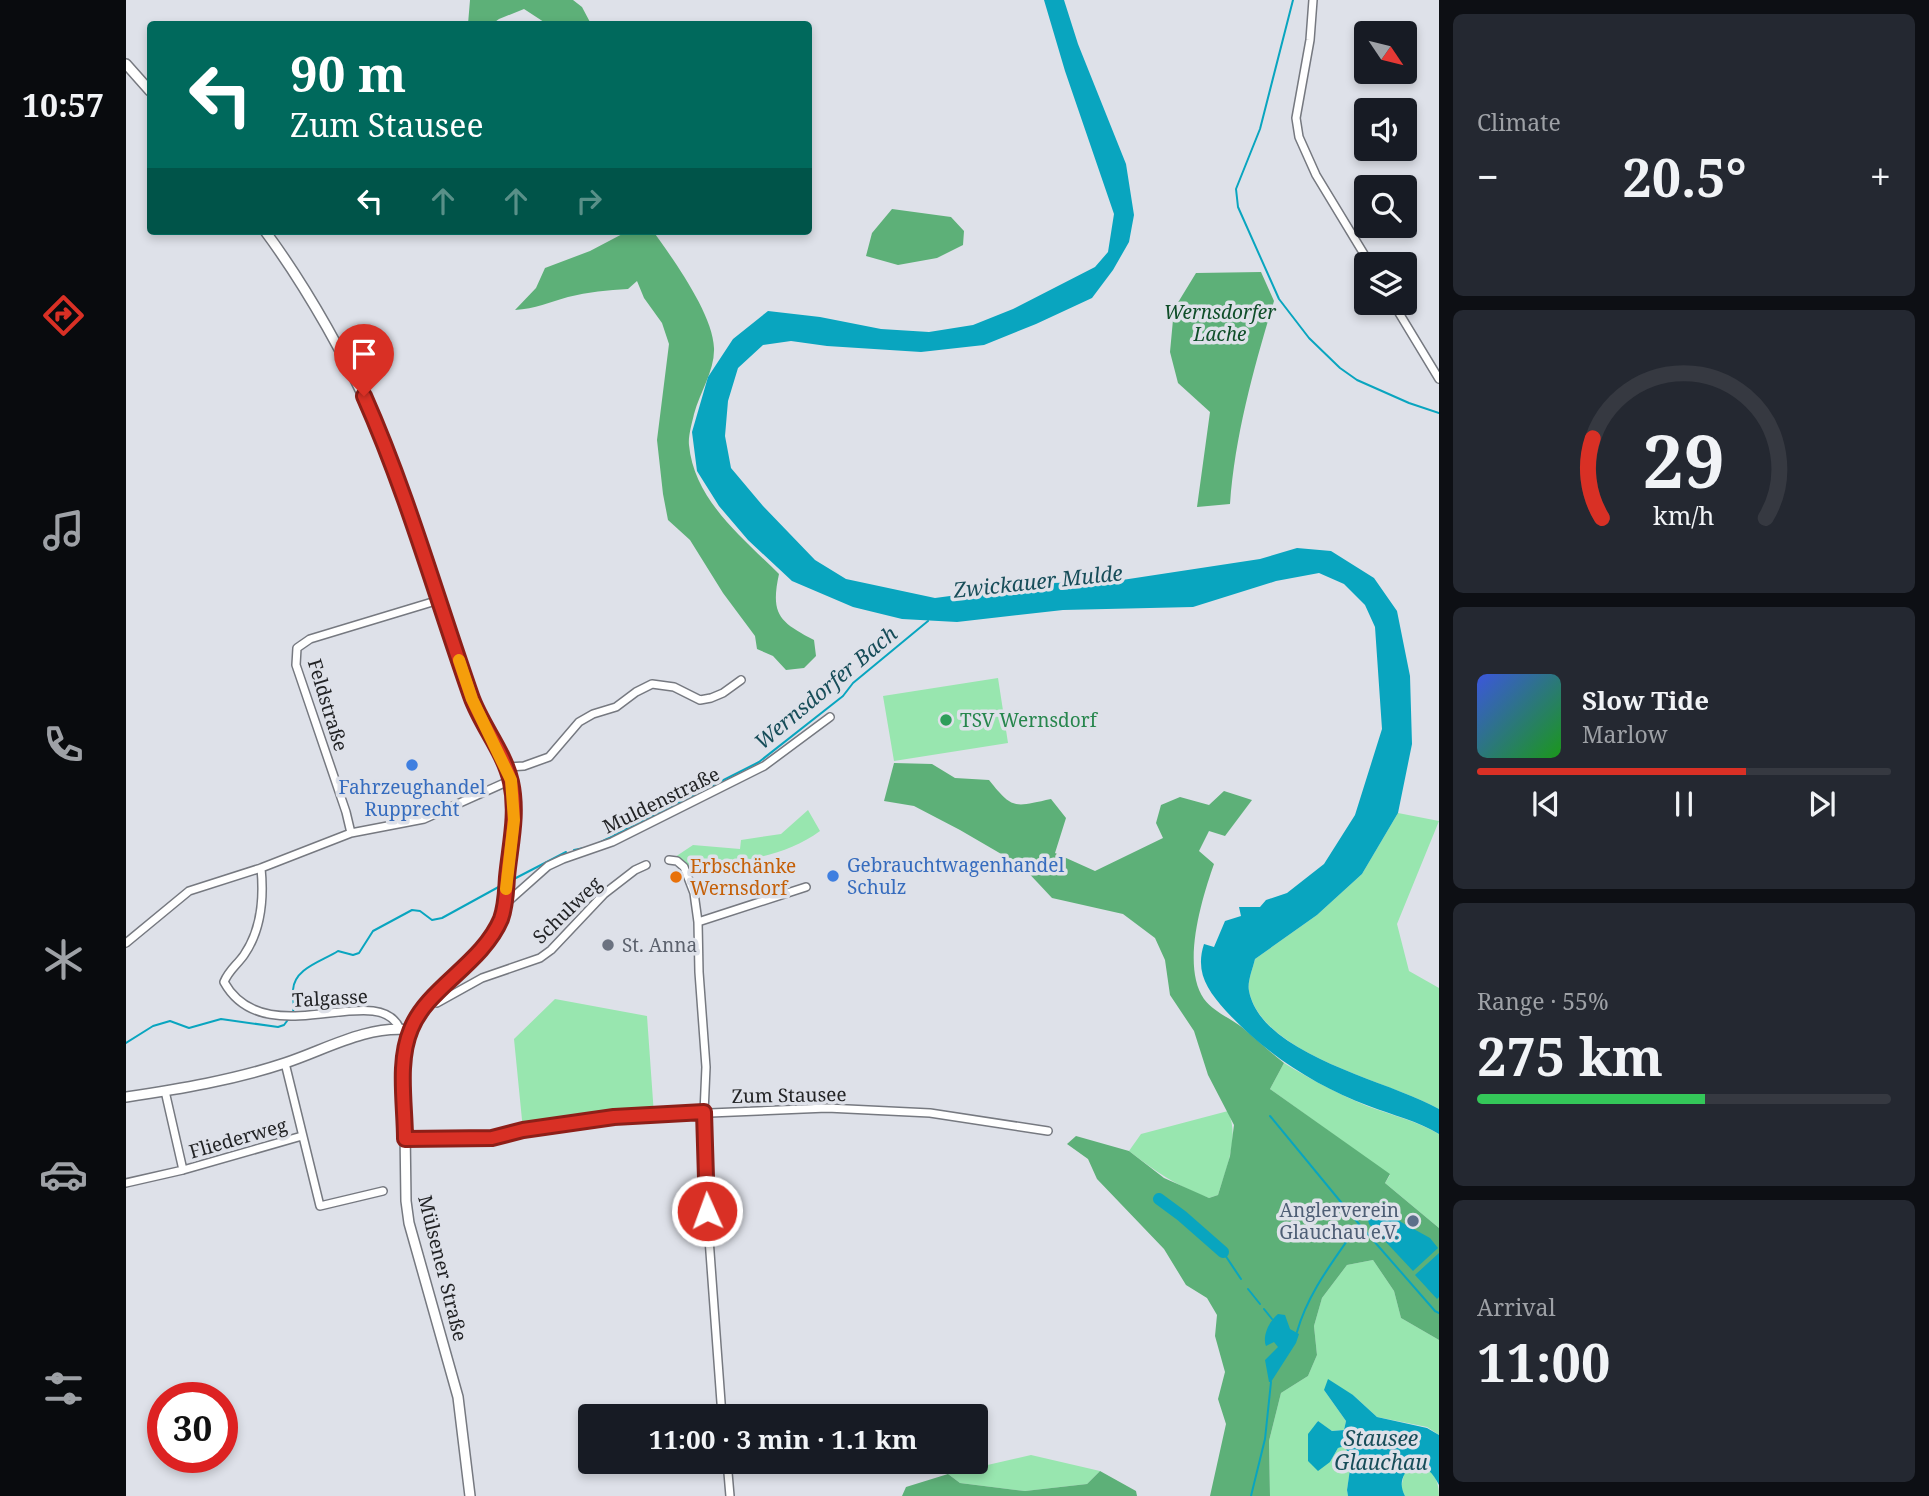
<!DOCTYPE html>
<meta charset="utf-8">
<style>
body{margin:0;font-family:"Noto Serif",serif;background:#242831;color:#f1f3f6;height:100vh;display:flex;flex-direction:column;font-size:26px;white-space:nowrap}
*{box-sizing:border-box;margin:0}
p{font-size:23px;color:#9ea1a6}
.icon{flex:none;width:38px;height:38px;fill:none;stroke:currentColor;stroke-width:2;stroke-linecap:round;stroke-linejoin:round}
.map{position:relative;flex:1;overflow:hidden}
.panel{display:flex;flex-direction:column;gap:14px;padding:14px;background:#0d0f14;width:490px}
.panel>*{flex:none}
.hud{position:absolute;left:21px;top:21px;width:665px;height:214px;border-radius:7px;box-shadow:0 4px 10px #0003;background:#00695c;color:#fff;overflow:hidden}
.needle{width:46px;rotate:125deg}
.tools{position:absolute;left:1228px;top:21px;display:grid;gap:14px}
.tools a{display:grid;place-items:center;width:63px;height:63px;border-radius:7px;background:#171b24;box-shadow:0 4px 10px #0003;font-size:35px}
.speed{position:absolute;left:21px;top:1382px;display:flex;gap:14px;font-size:35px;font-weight:700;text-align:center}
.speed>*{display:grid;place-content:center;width:91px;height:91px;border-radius:50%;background:#171b24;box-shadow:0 4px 10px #0003;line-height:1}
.speed .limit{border:10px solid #d22;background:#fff;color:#111}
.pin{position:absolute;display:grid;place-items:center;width:60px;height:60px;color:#fff;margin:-72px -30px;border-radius:50% 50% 50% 0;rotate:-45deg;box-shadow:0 0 7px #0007}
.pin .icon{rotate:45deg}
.me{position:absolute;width:77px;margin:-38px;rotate:358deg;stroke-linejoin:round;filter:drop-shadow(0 0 5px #0008)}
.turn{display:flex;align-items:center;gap:24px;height:147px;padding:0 28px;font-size:32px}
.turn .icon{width:91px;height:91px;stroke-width:2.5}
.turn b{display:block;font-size:49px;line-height:60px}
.lanes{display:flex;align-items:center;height:66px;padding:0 28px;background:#0003;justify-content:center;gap:35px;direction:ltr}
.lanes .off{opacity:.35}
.big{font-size:52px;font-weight:700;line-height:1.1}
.panel .card{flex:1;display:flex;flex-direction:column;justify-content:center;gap:10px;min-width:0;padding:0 24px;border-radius:10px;background:#242831}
.panel .dial{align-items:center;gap:0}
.dial svg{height:182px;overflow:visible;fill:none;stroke:#363941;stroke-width:7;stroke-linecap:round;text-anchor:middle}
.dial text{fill:#f1f3f6;stroke:none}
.song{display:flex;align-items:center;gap:21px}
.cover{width:84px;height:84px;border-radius:10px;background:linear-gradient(135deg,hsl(230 70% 55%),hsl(120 70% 35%))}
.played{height:7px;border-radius:4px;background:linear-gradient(90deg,#d93025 65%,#363941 65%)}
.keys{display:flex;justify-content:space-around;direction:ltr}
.heat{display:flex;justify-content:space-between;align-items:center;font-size:38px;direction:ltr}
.charge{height:10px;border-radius:5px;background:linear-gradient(90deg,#34c759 55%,#363941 0)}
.trip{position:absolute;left:452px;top:1404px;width:410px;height:70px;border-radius:7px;background:#171b24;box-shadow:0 4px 10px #0003;font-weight:700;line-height:70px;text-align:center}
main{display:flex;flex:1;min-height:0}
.menu{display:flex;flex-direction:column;width:126px;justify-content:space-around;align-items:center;background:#090b0e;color:#9ea1a6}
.menu .icon{width:49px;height:49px}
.menu .on{color:#d93025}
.menu b{font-size:32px;color:#f1f3f6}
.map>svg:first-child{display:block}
.green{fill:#98e6af}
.forest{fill:#5db078}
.water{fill:#09a5bf}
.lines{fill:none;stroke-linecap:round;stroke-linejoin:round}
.stream{stroke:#09a5bf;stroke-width:2}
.river{stroke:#09a5bf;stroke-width:12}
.minor-casing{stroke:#767980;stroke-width:10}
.tertiary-casing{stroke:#767980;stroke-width:12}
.minor{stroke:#fff;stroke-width:7}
.tertiary{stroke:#fff;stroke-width:9}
.route-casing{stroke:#8d1f18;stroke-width:18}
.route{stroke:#d93025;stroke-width:12}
.slow{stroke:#f59e0b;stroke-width:12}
.leisure-dot{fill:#2e9e5b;stroke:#dee1e9;stroke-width:2.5}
.shop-dot{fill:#3f7fe0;stroke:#dee1e9;stroke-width:2.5}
.food-dot{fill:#e8710a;stroke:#dee1e9;stroke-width:2.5}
.worship-dot{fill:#6b7280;stroke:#dee1e9;stroke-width:2.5}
.service-dot{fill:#5c6f8a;stroke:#dee1e9;stroke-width:2.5}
.labels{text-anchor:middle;stroke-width:7;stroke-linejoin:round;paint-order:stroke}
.park-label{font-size:19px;font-style:italic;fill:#0f4e29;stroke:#dee1e9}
.street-label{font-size:19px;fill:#222325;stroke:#dee1e9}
.leisure-label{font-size:19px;fill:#27864d;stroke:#dee1e9;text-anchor:start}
.shop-label{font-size:19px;fill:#366cbe;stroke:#dee1e9}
.food-label{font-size:19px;fill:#c56008;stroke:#dee1e9;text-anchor:start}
.worship-label{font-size:19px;fill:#5b616d;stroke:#dee1e9;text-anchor:start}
.service-label{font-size:19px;fill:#4e5e75;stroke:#dee1e9;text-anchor:end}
.water-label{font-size:21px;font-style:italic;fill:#174d59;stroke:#dee1e9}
</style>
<main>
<nav class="menu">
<b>10:57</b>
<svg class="icon on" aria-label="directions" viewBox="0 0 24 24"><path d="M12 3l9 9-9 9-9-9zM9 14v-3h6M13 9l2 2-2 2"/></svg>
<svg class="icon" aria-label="music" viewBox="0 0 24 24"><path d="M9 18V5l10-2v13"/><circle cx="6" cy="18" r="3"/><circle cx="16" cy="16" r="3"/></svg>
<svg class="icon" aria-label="phone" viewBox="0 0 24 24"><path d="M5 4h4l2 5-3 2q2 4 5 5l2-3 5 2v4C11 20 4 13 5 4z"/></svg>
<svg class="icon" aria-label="climate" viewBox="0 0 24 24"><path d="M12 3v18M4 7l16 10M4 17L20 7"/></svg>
<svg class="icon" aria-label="car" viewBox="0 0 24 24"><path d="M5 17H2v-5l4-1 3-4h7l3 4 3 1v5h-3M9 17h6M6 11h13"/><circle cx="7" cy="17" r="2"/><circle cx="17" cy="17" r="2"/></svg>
<svg class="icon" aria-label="filters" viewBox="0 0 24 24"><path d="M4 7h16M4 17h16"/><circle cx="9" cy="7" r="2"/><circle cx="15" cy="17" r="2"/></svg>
</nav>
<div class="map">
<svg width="1313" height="1496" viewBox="0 0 1313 1496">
<rect width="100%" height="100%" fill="#dee1e9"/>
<path class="green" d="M872,678l10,65 -114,18 -11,-65z
M682,810l12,21c-26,19 -55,26 -87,31l-1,-3 -4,1v3l-24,-3 -1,5 -17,3 -4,-7 -7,-4 18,-12 47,4 1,-9 40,-6z
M1272,813l41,8 -42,103 12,47 30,17v121c-51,-29 -176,-53 -190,-118 -2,-9 4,-23 6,-32l62,-44 45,-41z
M429,999l92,17 7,99 -131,15 -9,-91z
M1158,1063c26,16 54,31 83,43 24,9 50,15 72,28v94l-54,-45 5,-8 -120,-86z
M1102,1111c12,27 -2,57 -10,84l-9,3c-32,-12 -53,-26 -80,-47l12,-17z
M1247,1260l21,31 7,27 38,22v95l-12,-8 -50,-10 -24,-22 -29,-5 22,31 -2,9 -12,1 -15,-10 13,41 8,-14 7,-2 6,16 -4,28 1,6h-78l-1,-55 12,-48 27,-17 9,-21 -3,-29 8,-28 25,-33z
M905,1455l69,16 -13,13 -62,7 -65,-8 -12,-9z
M1286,1464c19,1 27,14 27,32h-34l-4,-8 3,-14z"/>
<path class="forest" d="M344,0h103l9,7 9,17h-44l-23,-15 -25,10 -7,5h-24z
M766,209l59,8 13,14 -1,14 -26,13 -39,7 -32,-9 6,-23z
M502,231h25c20,28 60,83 61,117 1,22 -14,44 -20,66 -2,9 -6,22 -5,31 5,55 54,93 90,129 -9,41 1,48 35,66l2,16 -12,12 -18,2 -13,-14 -16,-7 -2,-13 -32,-43 -33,-53 -22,-20 -5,-26 -6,-54 12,-96 -7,-21 -18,-25 -7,-17 -9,8c-20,1 -40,3 -60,8 -18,5 -33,12 -53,13l21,-22 9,-20 45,-17z
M1135,272l13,29c-20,66 -39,134 -44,203l-33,3 13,-95 -32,-29 -8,-31 4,-43 22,-36z
M768,763l38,1 23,14 34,2c24,30 25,27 62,19l15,19 -11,35 40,18 68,-33 -7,-15 5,-18 19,-8 29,8 15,-14 28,9 -27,36 -16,-5 -10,20 15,13c-12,34 -33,102 -10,135 10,13 26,19 39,29 14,12 27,24 41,35l-14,26 120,85 -5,9 54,45v112l-38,-22 -7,-27 -21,-31 -26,5 -25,33 -8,28 3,29 -9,21 -27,17 -12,48 1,55h-60l16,-72 -8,-25 7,-27 -10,-36 2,-21 -10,-17 -21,-13 -22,-36 -67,-70 -9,-20 -21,-15 9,-8 53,15 35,27 45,20 9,-3 12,-39 4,-31 -26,-50 -14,-44 -24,-36 -5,-35 -10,-22 -32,-24 -71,-16 -30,-32 -62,-36 -46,-24 -30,-5z
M974,1471l36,20 1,5h-235l4,-9 42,-13 12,9 65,8 62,-7z"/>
<path class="water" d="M918,0h20l14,44 48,120 8,51 -5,27 -16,28 -21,28 -56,26 -52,21 -63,7 -94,-6 -36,-5 -28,4 -25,23 -10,33 -3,35 6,32 32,38 52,54 31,19 89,19 113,-15 61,-1 151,-23 37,-11 34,3 43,27 23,33 13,65 2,68 -14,69 -36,61 -45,41 -62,44c-2,9 -8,23 -6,32 13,65 139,89 190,118v25c-21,-13 -47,-19 -70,-28 -55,-21 -103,-52 -143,-95 -19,-21 -31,-39 -22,-67l10,3 11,-26 16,-5 -2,-9h21l6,-7 21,-7 37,-29 31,-49 27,-86 -7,-102 -10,-22 -21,-21 -25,-11 -43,8 -83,26 -130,3 -106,12 -55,-3 -49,-12 -61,-26 -44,-41 -29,-34 -22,-35 -5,-39 16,-55 25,-38 35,-28 52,6 61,12 48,3 44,-7 40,-16 82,-42 13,-15 6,-38 -49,-143z
M1251,1205l9,1 15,16 29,16 8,10 -25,23 -44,-47 -2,-9z
M1313,1253v44l-2,2 -22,-24z
M1152,1314l7,1 5,14 9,5 -3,9 -25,39h-2l-4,-22 13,-13 -4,-5 -8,4c-4,-9 3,-25 12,-32z
M1202,1379l25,16 24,22 50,11 12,7v50c-6,-12 -13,-20 -27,-21 -9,10 -14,19 -7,32h-57l-1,-6 4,-28 -6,-16 -7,2 -8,14 -12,9 -10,-10v-27l10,-13 14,10 12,-1 2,-9 -22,-31z"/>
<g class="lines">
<path class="stream" d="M1167,0l-33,129 -24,60 2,18 41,92 30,39 31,30 17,12 52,23 30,10
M473,843l160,-81 84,-66 10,-13 75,-62
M448,850l10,-2
M386,880l54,-28
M167,1012c2,-9 -1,-14 0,-22 1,-22 30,-29 45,-39l15,4 6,-2 14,-22 39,-21 8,1 12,9 10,-2 62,-34
M0,1043l27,-17 17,-5 19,7 32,-9 57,8 6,-2 6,-8
M1144,1116l89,108 76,87 4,2
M1097,1252l18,27
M1122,1289l12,15
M1138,1309l8,10
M1171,1332c11,-40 38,-73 61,-107
M1125,1496l14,-57 6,-57"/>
<path class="river" d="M1033,1199l23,17 41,36"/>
<g class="minor-casing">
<path id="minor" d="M1187,0l-3,40 -14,78 3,19 17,38 54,89
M1267,303l46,76
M380,767l18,-1 25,-9 30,-35 14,-8 23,-7 20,-15 16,-8 22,3 26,13 11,-2 12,-5 18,-13
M225,833l73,-14 87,-39
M543,860l8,1 7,6 10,26 4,29 1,50 7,95 -2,46 3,98 15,205
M135,868c3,30 1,61 -17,87 -7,10 -15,15 -20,27 41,74 154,-4 176,47
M378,905l44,-39 15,-7 49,-17 152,-76 66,-49
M572,922l108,-35
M0,943l63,-52 72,-23 90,-35 -5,-21 -50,-147 1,-17 13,-9 129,-39
M303,1001l8,2 45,-25 58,-20 11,-8 53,-56 31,-24 11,-5
M159,1063l35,143 63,-15
M39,1091l18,79
M279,1139l87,-2 122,-20 213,-9 103,5 118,18
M0,1183l57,-13 119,-34
M601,1461l3,35"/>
</g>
<g class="tertiary-casing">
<path id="tertiary" d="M0,64l24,27
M139,231c43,58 84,132 114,199l93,269 34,68 8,31v22l-10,85 -4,15 -14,23 -22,27 -35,31 -12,15 -7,14 -6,28 2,143 3,22 49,174 12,99
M0,1097c54,-8 108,-17 159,-34 40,-13 81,-38 125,-33"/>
</g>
<use href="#minor" class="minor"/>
<use href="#tertiary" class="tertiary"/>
</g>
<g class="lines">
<g class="route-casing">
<path id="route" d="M238,396c43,97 72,200 107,300 10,29 33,55 40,86 7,32 -1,63 -4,95 -1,14 -1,28 -6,42 -19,45 -74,69 -90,110 -14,33 -6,75 -6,110l87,-1 31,-8 91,-13 90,-5 3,99"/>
</g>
<use href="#route" class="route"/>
<path class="slow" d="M333,660l13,39 39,81 3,40 -8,69"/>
</g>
<circle class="leisure-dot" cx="820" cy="720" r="7"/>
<g class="shop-dot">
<circle cx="286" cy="765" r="7"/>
<circle cx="707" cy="876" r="7"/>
</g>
<circle class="food-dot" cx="550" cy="877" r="7"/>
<circle class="worship-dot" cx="482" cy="945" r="7"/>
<circle class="service-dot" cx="1287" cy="1221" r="7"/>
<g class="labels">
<g class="park-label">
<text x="1094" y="319">Wernsdorfer<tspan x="1094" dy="22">Lache</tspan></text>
</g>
<g class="street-label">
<text transform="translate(202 705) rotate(73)" y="7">Feldstraße</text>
<text transform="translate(535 800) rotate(-26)" y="7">Muldenstraße</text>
<text transform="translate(441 910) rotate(-44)" y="7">Schulweg</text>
<text transform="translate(204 998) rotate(-3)" y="7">Talgasse</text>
<text transform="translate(663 1095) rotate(-1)" y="7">Zum Stausee</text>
<text transform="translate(112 1138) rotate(-16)" y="7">Fliederweg</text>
<text transform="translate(317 1268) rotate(76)" y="7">Mülsener Straße</text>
</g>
<g class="leisure-label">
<text x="834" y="727">TSV Wernsdorf</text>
</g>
<g class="shop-label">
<text x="286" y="794">Fahrzeughandel<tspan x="286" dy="22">Rupprecht</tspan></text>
<text x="721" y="872" text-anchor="start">Gebrauchtwagenhandel<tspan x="721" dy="22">Schulz</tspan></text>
</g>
<g class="food-label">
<text x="564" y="873">Erbschänke<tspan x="564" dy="22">Wernsdorf</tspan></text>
</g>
<g class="worship-label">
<text x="496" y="952">St. Anna</text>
</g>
<g class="service-label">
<text x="1273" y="1217">Anglerverein<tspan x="1273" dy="22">Glauchau e.V.</tspan></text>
</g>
<g class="water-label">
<text transform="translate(912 582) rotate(-6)" y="7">Zwickauer Mulde</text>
<text transform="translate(700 688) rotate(-40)" y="7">Wernsdorfer Bach</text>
<text x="1255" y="1446">Stausee<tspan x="1255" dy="24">Glauchau</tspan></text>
</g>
</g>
</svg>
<div class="tools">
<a><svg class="needle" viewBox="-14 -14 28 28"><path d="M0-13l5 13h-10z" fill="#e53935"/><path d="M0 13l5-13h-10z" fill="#9ea1a6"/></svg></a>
<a><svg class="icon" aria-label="sound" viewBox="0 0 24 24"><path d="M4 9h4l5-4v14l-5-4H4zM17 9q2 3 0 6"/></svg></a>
<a><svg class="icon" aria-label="search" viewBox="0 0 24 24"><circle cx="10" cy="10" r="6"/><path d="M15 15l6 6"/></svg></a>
<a><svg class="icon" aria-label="layers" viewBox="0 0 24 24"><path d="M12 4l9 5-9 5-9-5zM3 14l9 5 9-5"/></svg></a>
</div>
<div class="speed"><div class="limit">30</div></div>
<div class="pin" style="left:238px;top:396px;background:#d93025"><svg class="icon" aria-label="arrive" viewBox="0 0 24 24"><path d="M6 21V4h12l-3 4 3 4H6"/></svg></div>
<svg class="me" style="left:581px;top:1211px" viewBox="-20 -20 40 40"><circle r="17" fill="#d93025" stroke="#fff" stroke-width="3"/><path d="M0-11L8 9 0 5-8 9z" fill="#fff"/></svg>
<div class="trip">11:00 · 3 min · 1.1 km</div>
<div class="hud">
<div class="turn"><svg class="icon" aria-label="left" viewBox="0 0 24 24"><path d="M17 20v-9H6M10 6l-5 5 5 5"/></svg><div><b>90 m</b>Zum Stausee</div></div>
<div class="lanes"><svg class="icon" aria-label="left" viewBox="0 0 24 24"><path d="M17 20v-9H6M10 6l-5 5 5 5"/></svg><svg class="icon off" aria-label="ahead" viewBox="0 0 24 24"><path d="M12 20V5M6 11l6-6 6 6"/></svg><svg class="icon off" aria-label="ahead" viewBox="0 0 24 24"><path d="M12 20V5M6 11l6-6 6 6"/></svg><svg class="icon off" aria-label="right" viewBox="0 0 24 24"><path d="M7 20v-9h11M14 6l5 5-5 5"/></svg></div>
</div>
</div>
<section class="panel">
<div class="card"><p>Climate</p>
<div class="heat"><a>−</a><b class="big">20.5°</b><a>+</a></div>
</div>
<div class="card dial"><svg viewBox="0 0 100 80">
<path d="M14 69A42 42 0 1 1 86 69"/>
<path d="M14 69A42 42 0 0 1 10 34" stroke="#d93025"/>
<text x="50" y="56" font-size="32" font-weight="700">29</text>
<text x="50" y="72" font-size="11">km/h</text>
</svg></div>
<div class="card">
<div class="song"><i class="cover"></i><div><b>Slow Tide</b><p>Marlow</p></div></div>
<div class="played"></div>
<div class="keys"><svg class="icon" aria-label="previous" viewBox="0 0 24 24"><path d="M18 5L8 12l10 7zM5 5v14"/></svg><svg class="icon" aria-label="pause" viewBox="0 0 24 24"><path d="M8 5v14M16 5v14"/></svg><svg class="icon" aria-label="next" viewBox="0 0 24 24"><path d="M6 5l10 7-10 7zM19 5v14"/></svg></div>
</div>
<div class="card"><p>Range · 55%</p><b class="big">275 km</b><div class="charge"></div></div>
<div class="card"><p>Arrival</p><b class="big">11:00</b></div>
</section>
</main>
